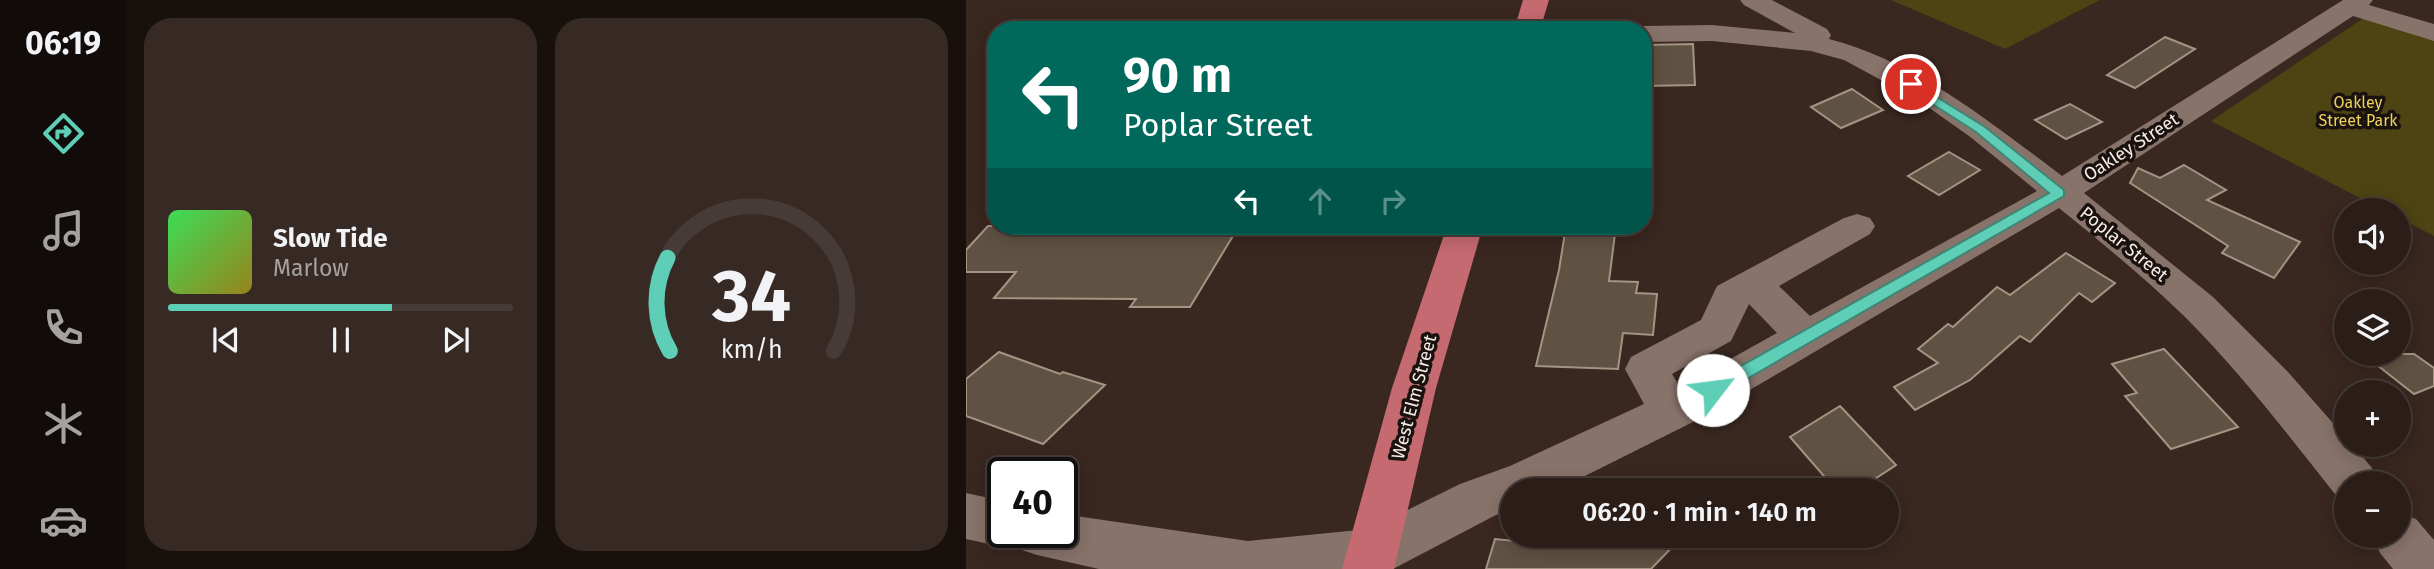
<!DOCTYPE html>
<meta charset="utf-8">
<style>
body{margin:0;font-family:"Fira Sans",sans-serif;background:#372a25;color:#f1f3f6;height:100vh;display:flex;flex-direction:column;font-size:26px;white-space:nowrap}
*{box-sizing:border-box;margin:0}
p{font-size:23px;color:#a6a2a2}
.icon{flex:none;width:38px;height:38px;fill:none;stroke:currentColor;stroke-width:2;stroke-linecap:round;stroke-linejoin:round}
.map{position:relative;flex:1;overflow:hidden}
.drawer{display:flex;flex-direction:column;gap:18px;padding:18px;background:#18100d;width:840px}
.drawer>*{flex:none}
.hud{position:absolute;left:21px;top:21px;width:665px;height:214px;border-radius:28px;box-shadow:0 4px 18px #0003,0 0 0 2px #473b37;background:#00695c;color:#fff;overflow:hidden}
.controls{position:absolute;left:1368px;top:198px;display:grid;gap:14px}
.controls a{display:grid;place-items:center;width:77px;height:77px;border-radius:50%;background:#2b1d18;box-shadow:0 4px 18px #0003,0 0 0 2px #473b37;font-size:35px}
.speed{position:absolute;left:21px;top:457px;display:flex;gap:14px;font-size:35px;font-weight:700;text-align:center}
.speed>*{display:grid;place-content:center;width:91px;height:91px;border-radius:50%;background:#2b1d18;box-shadow:0 4px 18px #0003,0 0 0 2px #473b37;line-height:1}
.speed .limit{border:4px solid #111;border-radius:10px;background:#fff;color:#111}
.pin{position:absolute;display:grid;place-items:center;width:60px;height:60px;color:#fff;margin:-30px;border:4px solid #fff;border-radius:50%;box-shadow:0 2px 7px #0007}
.me{position:absolute;width:77px;margin:-38px;rotate:60deg;stroke-linejoin:round;filter:drop-shadow(0 0 5px #0008)}
.turn{display:flex;align-items:center;gap:24px;height:147px;padding:0 21px;font-size:32px}
.turn .icon{width:91px;height:91px;stroke-width:2.5}
.turn b{display:block;font-size:49px;line-height:60px}
.lanes{display:flex;align-items:center;height:66px;padding:0 21px;background:#0003;justify-content:center;gap:35px;direction:ltr}
.lanes .off{opacity:.35}
.drawer .card{flex:1;display:flex;flex-direction:column;justify-content:center;gap:10px;min-width:0;padding:0 24px;border-radius:28px;background:#372a25}
.drawer .dial{align-items:center;gap:0}
.dial svg{height:182px;overflow:visible;fill:none;stroke:#473b37;stroke-width:7;stroke-linecap:round;text-anchor:middle}
.dial text{fill:#f1f3f6;stroke:none}
.song{display:flex;align-items:center;gap:21px}
.cover{width:84px;height:84px;border-radius:10px;background:linear-gradient(135deg,hsl(130 70% 55%),hsl(50 70% 35%))}
.played{height:7px;border-radius:4px;background:linear-gradient(90deg,#5eceb7 65%,#473b37 65%)}
.keys{display:flex;justify-content:space-around;direction:ltr}
.drawer .tiles{flex:1;display:grid;gap:18px;grid-template-columns:repeat(2,1fr)}
.trip{position:absolute;left:534px;top:478px;width:399px;height:70px;border-radius:35px;background:#2b1d18;box-shadow:0 4px 18px #0003,0 0 0 2px #473b37;font-weight:600;line-height:70px;text-align:center}
main{display:flex;flex:1;min-height:0}
.tabs{display:flex;flex-direction:column;width:126px;justify-content:space-around;align-items:center;background:#110c0a;color:#a6a2a2}
.tabs .icon{width:49px;height:49px}
.tabs .on{color:#5eceb7}
.tabs b{font-size:32px;color:#f1f3f6}
.map>svg:first-child{display:block}
.green{fill:#4d4313}
.building{fill:#5f5243;stroke:#a39484;stroke-width:2}
.lines{fill:none;stroke-linecap:round;stroke-linejoin:round}
.minor{fill:#88736a;fill-rule:evenodd}
.highway{fill:#c56a70;fill-rule:evenodd}
.route{fill:#5eceb7;stroke:#3d8677;stroke-width:2}
.labels{text-anchor:middle;stroke-width:7;stroke-linejoin:round;paint-order:stroke}
.far-park-label{font-size:16px;fill:#ebd258;stroke:#1a120f}
.street-label{font-size:18px;fill:#f8ece7;stroke:#1a120f}
</style>
<main>
<nav class="tabs">
<b>06:19</b>
<svg class="icon on" aria-label="directions" viewBox="0 0 24 24"><path d="M12 3l9 9-9 9-9-9zM9 14v-3h6M13 9l2 2-2 2"/></svg>
<svg class="icon" aria-label="music" viewBox="0 0 24 24"><path d="M9 18V5l10-2v13"/><circle cx="6" cy="18" r="3"/><circle cx="16" cy="16" r="3"/></svg>
<svg class="icon" aria-label="phone" viewBox="0 0 24 24"><path d="M5 4h4l2 5-3 2q2 4 5 5l2-3 5 2v4C11 20 4 13 5 4z"/></svg>
<svg class="icon" aria-label="climate" viewBox="0 0 24 24"><path d="M12 3v18M4 7l16 10M4 17L20 7"/></svg>
<svg class="icon" aria-label="car" viewBox="0 0 24 24"><path d="M5 17H2v-5l4-1 3-4h7l3 4 3 1v5h-3M9 17h6M6 11h13"/><circle cx="7" cy="17" r="2"/><circle cx="17" cy="17" r="2"/></svg>
</nav>
<section class="drawer">
<div class="tiles">
<div class="card">
<div class="song"><i class="cover"></i><div><b>Slow Tide</b><p>Marlow</p></div></div>
<div class="played"></div>
<div class="keys"><svg class="icon" aria-label="previous" viewBox="0 0 24 24"><path d="M18 5L8 12l10 7zM5 5v14"/></svg><svg class="icon" aria-label="pause" viewBox="0 0 24 24"><path d="M8 5v14M16 5v14"/></svg><svg class="icon" aria-label="next" viewBox="0 0 24 24"><path d="M6 5l10 7-10 7zM19 5v14"/></svg></div>
</div>
<div class="card dial"><svg viewBox="0 0 100 80">
<path d="M14 69A42 42 0 1 1 86 69"/>
<path d="M14 69A42 42 0 0 1 13 28" stroke="#5eceb7"/>
<text x="50" y="56" font-size="32" font-weight="700">34</text>
<text x="50" y="72" font-size="11">km/h</text>
</svg></div>
</div>
</section>
<div class="map">
<svg width="1468" height="569" viewBox="0 0 1468 569">
<rect width="100%" height="100%" fill="#392720"/>
<path class="green" d="M925,0h209l-95,49z
M1399,17l69,22v197l-35,-18v-8h-16l-172,-89z"/>
<path class="building" d="M1199,37l30,12 -60,39 -28,-13z
M727,44l2,41 -52,1v-41z
M886,89l31,21 -42,18 -30,-21z
M1104,104l32,18 -36,17 -31,-19z
M983,152l31,18 -41,25 -31,-19z
M1218,165l42,25 -19,10 93,42 -26,36 -52,-25 6,-7 -98,-63 8,-15 22,10z
M22,226h251l-49,81h-60l6,-8 -142,-1 22,-26h-50v-22z
M600,226h50l-7,55 29,1 -2,11 21,1 -4,41 -30,-2 -5,36 -82,-3 23,-96z
M1100,253l49,30 -23,19 -13,-9 -49,49 -10,-6 -50,44 -55,30 -21,-23 44,-24 -20,-14 30,-25 5,3 44,-40 13,8z
M1198,349l74,78 -67,22 -46,-53 12,-3 -25,-29z
M33,352l61,22 3,-2 42,13 -62,59 -77,-28v-37z
M1397,354h51l20,14v18l-20,8z
M874,406l56,59 -38,25h-22l-46,-53z
M624,536h93l-32,33h-165l9,-30 92,9z"/>
<g class="lines">
<path class="minor" d="M774,0h32l55,29 4,6 -2,4c88,23 161,83 233,137l281,-176h30l-4,5 65,19v17l-81,-25 -269,177 129,104 75,75 59,67v5h5l20,24 7,15h-32v18l-9,-3c-49,-62 -97,-125 -153,-181 -40,-39 -83,-74 -126,-109l-350,206 -152,76h-45v19l-18,7 -101,53h-294l-62,-14 -18,-6 -3,-7 -13,5 -37,-8v-46l37,8v31h59v-18l186,27 121,-12 91,-45 50,-18 134,-62 -19,-35 6,-12 70,-37 16,-34 127,-68 13,-4 13,4 5,8 -5,8 -91,52 31,30 227,-125 -68,-55 -51,-36 -74,-40 -33,-9 -99,-10 -69,1v-12h-10l10,-4 69,-1 83,8 -51,-28zM783,304l28,29 -97,54 -8,-13 59,-33z
M1433,513l17,6 18,21v29h-41l-13,-16 -7,-17h26z"/>
<path class="highway" d="M557,0h26l-9,30h-26z
M481,226h36l-47,162 -42,181h-52l50,-181z"/>
</g>
<path class="route" d="M945,81l74,46 79,63v6l-345,199 -6,2 -6,-2 -3,-5 3,-5 342,-192 -73,-61 -70,-45 -1,-3z"/>
<g class="labels">
<g class="far-park-label">
<text x="1392" y="108">Oakley<tspan x="1392" dy="18">Street Park</tspan></text>
</g>
<g class="street-label">
<text transform="translate(1165 147) rotate(-33)" y="6">Oakley Street</text>
<text transform="translate(1158 244) rotate(39)" y="6">Poplar Street</text>
<text transform="translate(448 397) rotate(-75)" y="6">West Elm Street</text>
</g>
</g>
</svg>
<div class="controls">
<a><svg class="icon" aria-label="sound" viewBox="0 0 24 24"><path d="M4 9h4l5-4v14l-5-4H4zM17 9q2 3 0 6"/></svg></a>
<a><svg class="icon" aria-label="layers" viewBox="0 0 24 24"><path d="M12 4l9 5-9 5-9-5zM3 14l9 5 9-5"/></svg></a>
<a>+</a>
<a>−</a>
</div>
<div class="speed"><div class="limit">40</div></div>
<div class="pin" style="left:945px;top:84px;background:#d93025"><svg class="icon" aria-label="arrive" viewBox="0 0 24 24"><path d="M6 21V4h12l-3 4 3 4H6"/></svg></div>
<svg class="me" style="left:747px;top:390px" viewBox="-20 -20 40 40"><circle r="19" fill="#fff"/><path d="M0-13L10 11 0 6-10 11z" fill="#5eceb7"/></svg>
<div class="trip">06:20 · 1 min · 140 m</div>
<div class="hud">
<div class="turn"><svg class="icon" aria-label="left" viewBox="0 0 24 24"><path d="M17 20v-9H6M10 6l-5 5 5 5"/></svg><div><b>90 m</b>Poplar Street</div></div>
<div class="lanes"><svg class="icon" aria-label="left" viewBox="0 0 24 24"><path d="M17 20v-9H6M10 6l-5 5 5 5"/></svg><svg class="icon off" aria-label="ahead" viewBox="0 0 24 24"><path d="M12 20V5M6 11l6-6 6 6"/></svg><svg class="icon off" aria-label="right" viewBox="0 0 24 24"><path d="M7 20v-9h11M14 6l5 5-5 5"/></svg></div>
</div>
</div>
</main>
